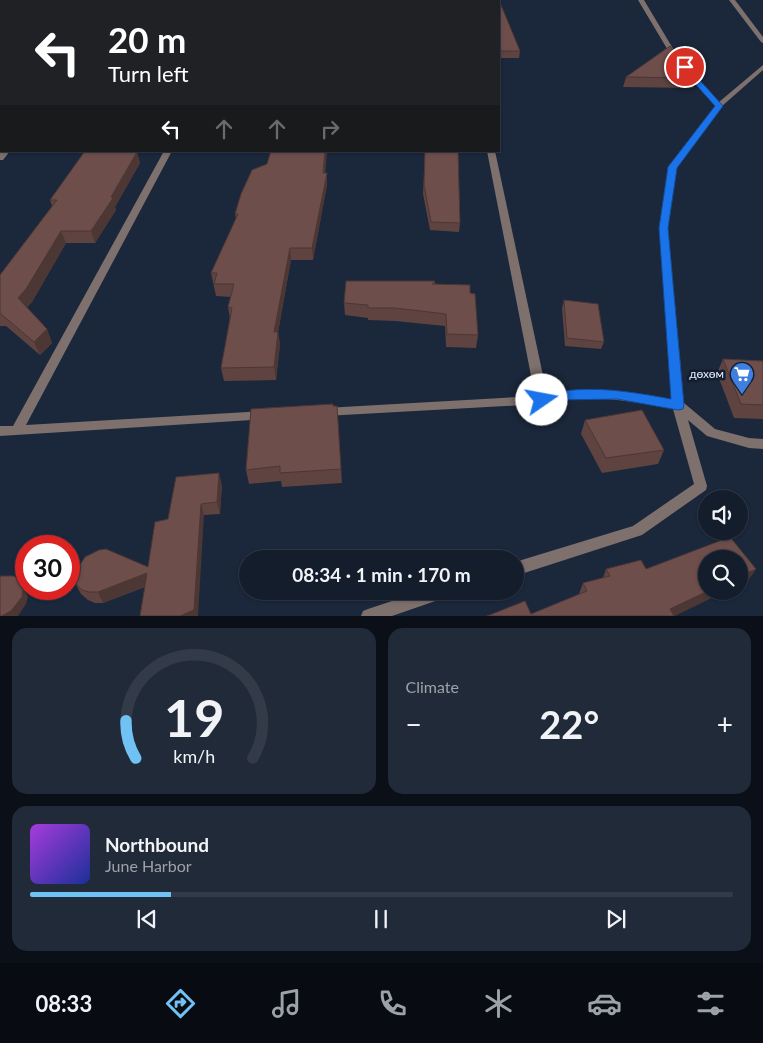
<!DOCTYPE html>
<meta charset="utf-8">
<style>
body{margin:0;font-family:Lato,sans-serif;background:#212a38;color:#f1f3f6;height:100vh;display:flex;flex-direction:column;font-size:19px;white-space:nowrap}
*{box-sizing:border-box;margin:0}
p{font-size:16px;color:#9da2a9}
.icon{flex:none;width:28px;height:28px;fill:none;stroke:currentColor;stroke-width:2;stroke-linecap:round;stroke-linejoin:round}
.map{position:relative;height:616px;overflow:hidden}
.side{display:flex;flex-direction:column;gap:12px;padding:12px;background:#0b1018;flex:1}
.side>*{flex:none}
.hud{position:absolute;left:0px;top:0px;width:500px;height:152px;box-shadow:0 1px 4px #0004,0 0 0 1px #333b48;background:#202124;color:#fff;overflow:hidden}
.controls{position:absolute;left:698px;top:490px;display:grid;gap:10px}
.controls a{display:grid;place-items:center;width:50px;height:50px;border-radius:50%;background:#141d2c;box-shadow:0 1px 4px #0004,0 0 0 1px #333b48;font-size:25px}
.speed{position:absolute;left:15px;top:535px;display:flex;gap:10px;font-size:25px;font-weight:700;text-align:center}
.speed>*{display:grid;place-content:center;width:65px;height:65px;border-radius:50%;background:#141d2c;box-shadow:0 1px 4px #0004,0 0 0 1px #333b48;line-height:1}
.speed .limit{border:8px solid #d22;background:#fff;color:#111}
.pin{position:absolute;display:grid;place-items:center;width:42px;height:42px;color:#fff;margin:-21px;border:2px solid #fff;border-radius:50%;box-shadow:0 1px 5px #0007}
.me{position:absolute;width:55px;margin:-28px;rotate:78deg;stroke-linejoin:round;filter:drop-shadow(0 0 4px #0008)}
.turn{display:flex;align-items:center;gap:18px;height:105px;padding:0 25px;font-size:22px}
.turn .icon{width:65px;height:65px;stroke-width:2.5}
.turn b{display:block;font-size:35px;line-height:42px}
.lanes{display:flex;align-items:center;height:48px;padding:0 25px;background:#0003;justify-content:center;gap:25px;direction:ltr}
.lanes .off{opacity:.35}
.big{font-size:38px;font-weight:700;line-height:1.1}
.side .card{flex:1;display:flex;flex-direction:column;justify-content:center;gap:8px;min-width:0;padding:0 18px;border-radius:15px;background:#212a38}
.side .dial{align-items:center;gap:0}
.dial svg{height:130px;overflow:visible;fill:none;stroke:#333b48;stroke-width:7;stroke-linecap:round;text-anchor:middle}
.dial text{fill:#f1f3f6;stroke:none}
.song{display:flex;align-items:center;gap:15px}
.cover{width:60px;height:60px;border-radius:8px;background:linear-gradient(135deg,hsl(280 70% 55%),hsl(230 70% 35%))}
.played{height:5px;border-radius:2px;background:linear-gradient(90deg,#70c1f4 20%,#333b48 20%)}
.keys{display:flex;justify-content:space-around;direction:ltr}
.heat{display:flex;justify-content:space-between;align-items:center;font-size:28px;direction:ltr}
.side .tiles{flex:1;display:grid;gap:12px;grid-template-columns:1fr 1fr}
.card:last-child{grid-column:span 2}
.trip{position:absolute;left:239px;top:550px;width:285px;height:50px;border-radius:25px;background:#141d2c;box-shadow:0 1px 4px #0004,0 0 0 1px #333b48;font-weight:700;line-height:50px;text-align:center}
.tabs{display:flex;height:80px;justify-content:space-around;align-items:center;background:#080c12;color:#9da2a9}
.tabs .icon{width:35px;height:35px}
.tabs .on{color:#70c1f4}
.tabs b{font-size:22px;color:#f1f3f6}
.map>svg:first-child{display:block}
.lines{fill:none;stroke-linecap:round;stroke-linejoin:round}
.street{fill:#7e706c;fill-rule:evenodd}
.wall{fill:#5e4340}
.shaded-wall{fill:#4c3734}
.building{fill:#6d4e4b;stroke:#4c3734}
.route{fill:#1a73e8;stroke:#114b97}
.labels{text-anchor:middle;stroke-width:5;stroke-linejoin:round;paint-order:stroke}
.poi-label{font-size:12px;fill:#e5edfb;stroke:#121d31;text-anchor:end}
</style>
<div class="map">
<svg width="763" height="616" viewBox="0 0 763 616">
<rect width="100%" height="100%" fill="#1b273b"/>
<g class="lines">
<path class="street" d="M241,0h6v1h-5z
M638,0h6l34,57 -1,1 -5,-1z
M729,0h6l28,37v6l-2,-1z
M763,65v5l-42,37 -45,60 -8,61 16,175 31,26 34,9 14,1v10l-14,-1 -42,-12 -19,-16 19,66 -1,4 -64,45 -127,41v-14l118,-36 61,-42 -21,-75c-43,-8 -88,-17 -131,-5l-217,12 -4,-1 -2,-3 2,-3 4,-1 210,-12 -48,-245h8l52,243c39,-10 85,-1 125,6l-12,-172 8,-61 47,-61 -31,-36 5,-1 30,33z
M2,151h8l-7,9h-3v-7z
M164,151h8l-146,274 238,-14 4,2 2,3 -2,3 -268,17v-10h13z
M422,591h30l-2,5 -58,20h-31l2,-5 5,-2z"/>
</g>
<path class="wall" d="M499,1l21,50 -1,7h-20z
M626,77l70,1 -3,10 -70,-1z
M271,151h56l-2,22 2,12 -14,75h-22l-13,72 2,12 -4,36 -52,1 -3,-13 9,-49 -2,-12 3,-10 -15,-1 -5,-23 25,-54 -1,-5 32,-50z
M425,151l35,72 -1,9 -29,-2 -7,-36z
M137,152l3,11 -25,44 1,3 -21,33h-29l-34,59 -5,5 20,22 5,14 -12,12 -34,-29h-6v-51l52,-69 -2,-6z
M435,281v3l35,9 8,42 -2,13 -30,-1 -1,-21 -50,-5 -27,-1v-2l-23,-3 -1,-12z
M564,300l40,42 -3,7 -36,-3 -3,-38z
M723,359l40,2v58l-29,-1 -17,-45z
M333,406h4l5,77 -60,4 -1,-6 -32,3 -3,-14z
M585,420l79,30 -6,14 -56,9 -21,-39z
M222,485l-2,29 -16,1 -59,72 -42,16h-8l-7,-3 -7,-6 -6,-11 73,-16 20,-48z
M606,569h40l102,12 -169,13 4,-11 20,-5z"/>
<path class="shaded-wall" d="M108,0h12l-2,1h-11z
M325,151h2l-4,33v-11z
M137,152l3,11 -25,44 1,3 -21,33 -4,-12z
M327,173v12l-14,75 -1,-12z
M61,231l5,12 -34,59 -8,9 -6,-13z
M290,248l1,12 -15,84 -2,-12z
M47,329l5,14 -12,12 -6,-13z
M278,332l2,12 -4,36 -2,-13z
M219,473l3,12 -2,29 -3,-12z
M201,504l3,11 -6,101h-18z
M756,569l-8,12 -9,4v-8z
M147,573l4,11 -48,19 -5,-11z
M19,580l4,7 5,10 -2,7 -8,12h-16z
M708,591h18l-51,25h-9l4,-7z"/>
<path class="building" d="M0,0h108l-1,1h-106v31l-1,-6z
M188,0h28l-1,1h-27z
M306,0h45v1h-45z
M391,0h108l21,51h-21v-50h-109z
M670,46l26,32 -70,-1z
M85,151l52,1 -26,45 2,1 -22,33h-30l-35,58 -8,9 29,31 -13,13 -34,-29v-38l57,-75h-7z
M271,151h54l-2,22h4l-15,75h-22l-16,84h4l-4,35 -53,1 11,-60 -4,-1 6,-23h-20l3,-11h-6l27,-59h-3l6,-20 11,-24 15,-6z
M425,151h33l2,72 -29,-1 -7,-37z
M346,281h89l-3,3 38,1v8l5,1 3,41 -31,-1 -1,-20 -51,-6h-27v-3l-24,-2z
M564,300l34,4 6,38 -37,-4z
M723,359l40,2v44l-22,-1z
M333,404v2h4l4,63 -61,4v-7l-34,4 5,-61z
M642,410l22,40 -58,8 -21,-38z
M219,473l-2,29 -16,2 -7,106 -14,6h-40l7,-43 -49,19h-9l-7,-2 -7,-7 1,-12 9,-14 14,-7 7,-1 42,18 7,-45 13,-3 8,-42z
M730,537l26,32 -17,8v-18h-33v32h2l-38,18 4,7h-187l38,-15 6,13 56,-23 -4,-8 27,-7 -4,-7 35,-9 5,9z
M0,576h14l5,4 4,10 -1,7 -11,14 -9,5h-2z"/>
<path class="route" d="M682,66h5l36,40 -46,62 -9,60 16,177 -1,4 -5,1 -61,-11 -57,1 -18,5 -5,-1 -2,-4 2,-3c44,-14 90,-6 134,2l-12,-171 9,-61 47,-61 -33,-37z"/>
<defs>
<g id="supermarket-pin" transform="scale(1.25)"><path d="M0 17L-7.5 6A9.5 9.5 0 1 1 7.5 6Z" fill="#3f7fe0" stroke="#121d31"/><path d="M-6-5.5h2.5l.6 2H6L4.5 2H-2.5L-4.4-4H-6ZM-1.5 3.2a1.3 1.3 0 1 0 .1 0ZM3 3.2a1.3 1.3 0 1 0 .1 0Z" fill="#fff"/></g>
</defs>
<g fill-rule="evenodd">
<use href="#supermarket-pin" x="742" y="374"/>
</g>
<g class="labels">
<g class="poi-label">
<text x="724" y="378">дөхөм</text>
</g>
</g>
</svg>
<div class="controls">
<a><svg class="icon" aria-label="sound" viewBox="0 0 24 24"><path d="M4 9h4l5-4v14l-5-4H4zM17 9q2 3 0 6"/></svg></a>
<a><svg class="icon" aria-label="search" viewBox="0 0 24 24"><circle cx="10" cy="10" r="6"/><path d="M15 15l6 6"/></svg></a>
</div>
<div class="speed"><div class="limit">30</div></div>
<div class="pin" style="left:685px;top:67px;background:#d93025"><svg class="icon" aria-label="arrive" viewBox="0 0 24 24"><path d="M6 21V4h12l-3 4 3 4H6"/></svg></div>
<svg class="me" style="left:542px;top:400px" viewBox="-20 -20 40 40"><circle r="19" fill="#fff"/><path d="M0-13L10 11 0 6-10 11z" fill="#1a73e8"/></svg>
<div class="trip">08:34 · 1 min · 170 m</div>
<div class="hud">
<div class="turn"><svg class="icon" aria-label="left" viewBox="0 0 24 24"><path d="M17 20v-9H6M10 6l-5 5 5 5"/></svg><div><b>20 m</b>Turn left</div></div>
<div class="lanes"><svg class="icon" aria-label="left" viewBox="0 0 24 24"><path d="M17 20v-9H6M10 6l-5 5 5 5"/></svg><svg class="icon off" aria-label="ahead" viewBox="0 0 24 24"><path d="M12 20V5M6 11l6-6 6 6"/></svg><svg class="icon off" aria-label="ahead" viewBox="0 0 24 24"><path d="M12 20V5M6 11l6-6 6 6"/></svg><svg class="icon off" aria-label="right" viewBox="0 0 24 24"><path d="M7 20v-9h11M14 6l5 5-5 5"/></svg></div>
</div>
</div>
<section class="side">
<div class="tiles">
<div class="card dial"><svg viewBox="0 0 100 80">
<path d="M14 69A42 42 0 1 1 86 69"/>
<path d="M14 69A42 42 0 0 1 8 46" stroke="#70c1f4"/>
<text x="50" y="56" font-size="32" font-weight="700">19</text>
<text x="50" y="72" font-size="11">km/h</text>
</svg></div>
<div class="card"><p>Climate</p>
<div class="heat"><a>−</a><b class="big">22°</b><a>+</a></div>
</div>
<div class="card">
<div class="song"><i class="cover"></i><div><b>Northbound</b><p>June Harbor</p></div></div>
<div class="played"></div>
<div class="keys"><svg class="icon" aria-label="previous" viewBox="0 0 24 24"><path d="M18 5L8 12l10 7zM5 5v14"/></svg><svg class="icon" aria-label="pause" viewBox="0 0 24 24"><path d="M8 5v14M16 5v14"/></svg><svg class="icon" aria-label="next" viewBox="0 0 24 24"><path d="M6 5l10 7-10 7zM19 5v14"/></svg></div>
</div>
</div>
</section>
<nav class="tabs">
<b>08:33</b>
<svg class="icon on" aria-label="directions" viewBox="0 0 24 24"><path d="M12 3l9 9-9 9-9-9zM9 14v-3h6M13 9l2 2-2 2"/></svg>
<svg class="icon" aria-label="music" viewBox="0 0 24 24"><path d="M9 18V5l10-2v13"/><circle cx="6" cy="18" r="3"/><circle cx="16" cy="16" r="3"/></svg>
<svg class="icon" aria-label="phone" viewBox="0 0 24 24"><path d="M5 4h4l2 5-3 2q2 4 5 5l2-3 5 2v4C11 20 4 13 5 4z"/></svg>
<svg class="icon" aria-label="climate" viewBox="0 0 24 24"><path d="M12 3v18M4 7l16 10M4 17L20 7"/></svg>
<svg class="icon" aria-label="car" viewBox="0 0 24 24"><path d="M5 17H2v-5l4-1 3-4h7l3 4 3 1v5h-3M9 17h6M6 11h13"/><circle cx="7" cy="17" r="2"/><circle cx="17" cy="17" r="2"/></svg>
<svg class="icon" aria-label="filters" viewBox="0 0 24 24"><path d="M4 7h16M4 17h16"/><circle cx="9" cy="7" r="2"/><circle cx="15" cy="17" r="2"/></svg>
</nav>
